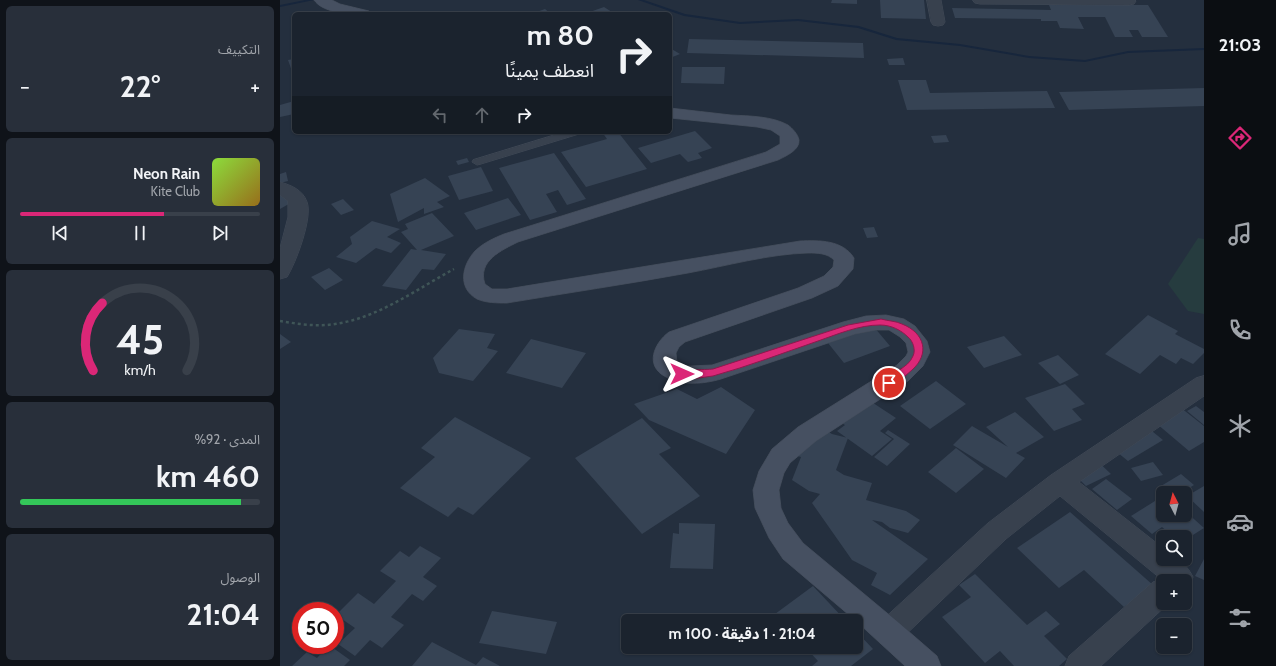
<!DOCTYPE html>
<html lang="ar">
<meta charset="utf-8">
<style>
body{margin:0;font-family:Cabin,"Noto Sans Arabic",sans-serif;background:#282f3a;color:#f1f3f6;direction:rtl;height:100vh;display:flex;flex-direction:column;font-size:15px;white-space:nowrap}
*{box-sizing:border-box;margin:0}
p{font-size:13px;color:#a0a4aa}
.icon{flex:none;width:22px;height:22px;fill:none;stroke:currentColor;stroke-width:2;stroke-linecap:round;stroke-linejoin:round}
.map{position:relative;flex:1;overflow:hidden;direction:ltr}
.drawer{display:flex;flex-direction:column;gap:6px;padding:6px;background:#0f1319;width:280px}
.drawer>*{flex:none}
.hud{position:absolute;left:12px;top:12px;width:380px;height:122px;border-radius:6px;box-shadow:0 1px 3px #0004,0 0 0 1px #39404a;direction:rtl;background:#1b232e;color:#f1f3f6;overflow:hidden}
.needle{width:26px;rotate:354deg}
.fabs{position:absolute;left:876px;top:486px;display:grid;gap:8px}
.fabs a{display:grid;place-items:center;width:36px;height:36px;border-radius:6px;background:#1b232e;box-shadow:0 1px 3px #0004,0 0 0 1px #39404a;font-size:20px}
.speed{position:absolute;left:12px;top:602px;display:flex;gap:8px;font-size:20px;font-weight:700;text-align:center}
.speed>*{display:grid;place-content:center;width:52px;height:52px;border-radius:50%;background:#1b232e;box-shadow:0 1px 3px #0004,0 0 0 1px #39404a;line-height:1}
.speed .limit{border:6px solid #d22;background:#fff;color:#111}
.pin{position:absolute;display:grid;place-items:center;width:34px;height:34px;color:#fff;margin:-17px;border:2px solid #fff;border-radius:50%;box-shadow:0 1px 4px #0007}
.me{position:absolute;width:44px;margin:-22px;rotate:90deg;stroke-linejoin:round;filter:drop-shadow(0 0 3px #0008)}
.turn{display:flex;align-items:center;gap:14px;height:84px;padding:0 12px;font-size:18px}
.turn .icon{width:52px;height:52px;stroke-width:2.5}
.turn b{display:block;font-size:28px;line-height:34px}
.lanes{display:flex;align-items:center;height:38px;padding:0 12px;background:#0003;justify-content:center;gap:20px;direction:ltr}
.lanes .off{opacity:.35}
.big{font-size:30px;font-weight:700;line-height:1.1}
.drawer .widget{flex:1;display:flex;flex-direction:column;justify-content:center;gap:6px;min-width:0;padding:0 14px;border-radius:6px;background:#282f3a}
.drawer .dial{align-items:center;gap:0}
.dial svg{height:104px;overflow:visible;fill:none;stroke:#39404a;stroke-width:7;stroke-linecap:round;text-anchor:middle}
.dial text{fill:#f1f3f6;stroke:none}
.song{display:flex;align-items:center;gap:12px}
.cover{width:48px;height:48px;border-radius:6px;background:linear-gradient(135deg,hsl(90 70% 55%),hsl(40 70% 35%))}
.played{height:4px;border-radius:2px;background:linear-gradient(90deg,#db2777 60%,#39404a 60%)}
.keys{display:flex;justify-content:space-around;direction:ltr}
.heat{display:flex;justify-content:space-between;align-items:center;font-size:22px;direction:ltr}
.charge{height:6px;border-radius:3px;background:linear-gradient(90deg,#34c759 92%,#39404a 0)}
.trip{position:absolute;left:341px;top:614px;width:242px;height:40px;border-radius:6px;background:#1b232e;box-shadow:0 1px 3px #0004,0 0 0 1px #39404a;font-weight:700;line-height:40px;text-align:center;direction:rtl}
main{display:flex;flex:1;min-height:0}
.menu{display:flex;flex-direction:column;width:72px;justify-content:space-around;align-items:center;background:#0b0e12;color:#a0a4aa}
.menu .icon{width:28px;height:28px}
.menu .selected{color:#db2777}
.menu b{font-size:18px;color:#f1f3f6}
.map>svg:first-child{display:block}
.green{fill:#263c3f}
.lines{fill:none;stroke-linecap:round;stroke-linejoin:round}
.stream{fill:#17263c;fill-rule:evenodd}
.building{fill:#364354}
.lane-casing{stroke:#414a57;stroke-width:1}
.street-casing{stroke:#414a57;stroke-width:1}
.secondary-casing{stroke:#414a57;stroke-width:1}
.path{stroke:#3f5557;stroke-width:2.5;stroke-dasharray:3 3;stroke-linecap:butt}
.lane{fill:#38414e;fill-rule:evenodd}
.street{fill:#38414e;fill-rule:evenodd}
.secondary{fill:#465061;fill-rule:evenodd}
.route{fill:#db2777;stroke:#8e194d}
</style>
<main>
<nav class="menu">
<b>21:03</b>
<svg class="icon selected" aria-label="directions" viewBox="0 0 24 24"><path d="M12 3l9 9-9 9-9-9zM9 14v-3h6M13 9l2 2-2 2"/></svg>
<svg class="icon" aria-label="music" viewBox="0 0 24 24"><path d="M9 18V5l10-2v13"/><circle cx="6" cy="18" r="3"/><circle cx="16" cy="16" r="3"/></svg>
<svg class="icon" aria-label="phone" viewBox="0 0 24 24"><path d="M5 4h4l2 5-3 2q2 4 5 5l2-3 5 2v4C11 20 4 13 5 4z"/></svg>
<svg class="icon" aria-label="climate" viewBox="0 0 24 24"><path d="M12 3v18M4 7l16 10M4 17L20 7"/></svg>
<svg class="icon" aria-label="car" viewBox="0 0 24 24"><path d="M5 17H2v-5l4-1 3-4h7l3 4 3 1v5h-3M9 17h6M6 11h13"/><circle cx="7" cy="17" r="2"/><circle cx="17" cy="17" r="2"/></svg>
<svg class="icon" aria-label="filters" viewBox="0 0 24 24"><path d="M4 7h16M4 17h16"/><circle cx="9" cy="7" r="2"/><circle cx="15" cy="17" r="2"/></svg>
</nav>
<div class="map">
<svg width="924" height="666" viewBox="0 0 924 666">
<rect width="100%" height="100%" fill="#242f3e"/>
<path class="green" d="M918,238l6,1v75l-16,-3 -20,-27z"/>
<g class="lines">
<path class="stream" d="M25,0h9l-34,7v-2z
M358,0h6l41,14 55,8 58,-3 61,7 38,12 63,6 69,12 56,4 43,-9 76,-3v2l-76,3 -43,9 -56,-4 -69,-12 -64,-6 -38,-12 -60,-7 -58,3 -56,-8z"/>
</g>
<path class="building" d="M552,0h25v4l-26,-1z
M600,0h44l2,19 -45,-1z
M769,5h99l20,32h-26l-4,-7h-9l4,7h-18l-10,-20h-27l6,12 -24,-1 -3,-7h-16v-2l-86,-1 -3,-10 99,2z
M324,7l11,7h-31z
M265,9l6,5h-20z
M409,39l174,4 1,15 -177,-5z
M390,48l10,6 -10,4z
M623,58l2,7h-16l-2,-6z
M14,59v18l-6,-17z
M402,67h43l-1,17 -43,-1z
M618,80h28l4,13 117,-2 8,17 -148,2z
M924,88v18l-135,4 -10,-18z
M14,101v13l-14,3v-12z
M415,131l17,17 -14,5 4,5 -14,4 -8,-8 -29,9 -13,-15z
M322,132h16l29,37 -61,18 -25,-35 46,-13z
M666,135l3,7 -15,1 -3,-7z
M274,153l32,46 -19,6 -9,-15 -12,4 11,18 -27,8 -31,-52z
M187,158l2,4 -11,3 -2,-4z
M201,167l12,24 -34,9 -11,-24z
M6,172l2,9 -8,2v-9z
M145,178l25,18 -13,6 7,5 -20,7v-6l-26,14 -8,-28z
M0,193l14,8 -14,8z
M228,198l13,17 -45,15 -12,-17z
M63,199l11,11 -13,5 -10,-11z
M152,213l22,23 -33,14 25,4 -12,16 -12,-1 -16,21 -24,-4 29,-37 6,1 -16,-18 7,-3 -3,-5z
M92,221l28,8 -13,8 14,6 -10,10 -15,-5 -20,15 -20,-6 16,-13 -2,-7z
M594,227l4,10 -11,1 -4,-10z
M49,268l14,12 -18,10 -14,-13z
M868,315l30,16 -3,3 29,15v4l-11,11 -12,-6 -5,6 -16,-9 -20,19 -35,-20z
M594,327l16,19 -46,17 -16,-20z
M179,329l36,5 -8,14 11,3 -25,30 -34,-8 -6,-15z
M0,334l11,8 -11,7z
M724,336l18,19 -38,13 -17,-21z
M251,339l55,14 -24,35 -56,-15z
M778,355l21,20 -19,9 -22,-21z
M656,381l30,23 -36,25 -30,-23z
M785,384l20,20 -13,5 10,11 -28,11 -29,-33z
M441,387l34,23 -29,44 -77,-34 -15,-16 43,-15 20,10z
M584,397l32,21 -16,13 12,8 -20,17 -35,-25 8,-6 -9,-6z
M896,404l28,22v16l-15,9 -39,-33z
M916,406l8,6v13l-17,-14z
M735,412l29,25 -28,16 9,5 -19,20 -53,-33 19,-19 36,21 -22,-20z
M175,417l76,41 -58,57 -15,-8 -10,10 -48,-29 35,-31 -14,-9z
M362,418l29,30 -12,6 41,42 -58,38 -67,-76z
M529,420l23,14 16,4 -12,32 8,5 28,8 -6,17 40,11 14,9 -12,13 -18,-5 -8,-6 -10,-2 56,39 -38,36 -19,-10 6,-12 -25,-13 -40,-57 8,-9 -11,-3 -17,-11 9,-23 -15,-4z
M862,423l21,17 -35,21 -21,-17z
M608,430l22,14 -23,22 -13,-9 20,-18 -9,-6z
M676,448l28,21 -28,24 -28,-21z
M811,455l20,19 -25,12 -19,-19z
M873,462l10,13 -22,6 -10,-13z
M901,474l13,11 -13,8h-12l-8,-7z
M826,479l26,20 -15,11 -25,-21z
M924,486v26l-17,-16z
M883,496v19h22v-4l19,17 -19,12v-3h-12l-11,-10 -10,7 -21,-18z
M790,512l83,73 -29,22 -40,-37 -25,18 -42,-40z
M399,523l36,1 -2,45 -43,-1 3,-35 6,1z
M140,546l21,12 -18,19 14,9 -14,15 -11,-7 -21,23 13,8 -22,23 -12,-8 -15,16 -17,-12 17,-16 -19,-13 22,-22 16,11 22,-23 -16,-10 20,-20 9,6z
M924,559v21l-9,-4z
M695,574l52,51 19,-14 14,13 -16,12 23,23 -8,7h-45l-14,-15 -15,12 -43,-46 29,-20 -12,-12z
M533,586l33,35h-65l-6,-7z
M212,611l65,11 -11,32 -67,-11z
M576,631l17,18 -22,17h-39l6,-5 -13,-14h51z
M152,642l44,23 7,-8 17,9h-88z
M49,645l21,15 -6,6h-52l15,-14 10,6z"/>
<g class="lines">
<g class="lane-casing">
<path id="lane" d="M284,132h16l-1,2 -98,30 -4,1 -5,-3 1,-2z"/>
</g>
<g class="street-casing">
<path id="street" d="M647,0h14l4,22 -2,3 -5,1 -5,-1 -2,-3z
M693,0h162l1,1 -2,3 -5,1 -149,-1 -5,-1z
M0,182c11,3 23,8 27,20 6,15 -11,61 -20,75l-7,2v-31l8,-31v-16l-8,-6z
M924,376v20l-125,86 84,66v11c16,0 22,3 30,18l-4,9 -4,3v-8h-22v22h6l-68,63h-36l4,-10 84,-74 8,-3 -101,-83 -54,43 -107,102 -10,4 -10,-4 -4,-9 4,-9 109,-100 63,-48 145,-97z"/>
</g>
<g class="secondary-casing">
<path id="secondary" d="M34,0h18l8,4 29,7 2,3c-16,0 -47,1 -57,-14z
M390,108c20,2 41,5 61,7 18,1 41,1 57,10 4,3 10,9 11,15 1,10 -13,16 -21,20l-260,82c-16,8 -41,19 -33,42l7,5h15l293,-48c19,-1 43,-1 54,17l-1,11 -15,17 -26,12 -127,44 -6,5 -3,6 1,10 5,3h8l22,-1 131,-43 23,-6 20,-1 18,4 11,7 12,15 3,11 -7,14 -15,15 -92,60 -26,22 -6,10 -5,17 2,18 7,15 15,20 96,80 38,33 4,10h-36l-49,-45 -73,-62 -14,-21 -14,-30 -2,-18 6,-19 13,-22 26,-22 99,-62 9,-9 2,-4 -2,-9 -6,-6 -11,-7h-13l-21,4 -134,45c-17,5 -39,7 -55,-2 -22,-11 -12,-34 3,-45l129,-44 26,-12 9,-9 1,-7c-7,-7 -17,-7 -26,-7 -39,1 -82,13 -120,20 -60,11 -121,20 -181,30 -10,0 -21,0 -30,-4 -20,-11 -15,-34 -2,-48 8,-8 19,-13 29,-17l262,-82 14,-8v-8l-9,-6 -14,-3 -87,-9z"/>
</g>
<path class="path" d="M0,321c18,3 37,6 55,3 43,-6 82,-35 119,-55"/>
<use href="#lane" class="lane"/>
<use href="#street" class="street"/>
<use href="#secondary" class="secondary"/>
</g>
<path class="route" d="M601,319c7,2 15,2 21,5 23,9 28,30 10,46 -7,6 -14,13 -23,16l-5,-3c6,-11 24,-14 29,-27 3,-6 0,-15 -5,-19 -7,-7 -17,-12 -28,-12 -21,0 -42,9 -62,16 -35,12 -69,25 -105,35 -9,1 -30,6 -36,-2 3,-5 28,-4 36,-5l135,-44z"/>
</svg>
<div class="fabs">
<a><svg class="needle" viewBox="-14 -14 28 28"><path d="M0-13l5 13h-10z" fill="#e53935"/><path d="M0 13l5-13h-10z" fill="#a0a4aa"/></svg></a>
<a><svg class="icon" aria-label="search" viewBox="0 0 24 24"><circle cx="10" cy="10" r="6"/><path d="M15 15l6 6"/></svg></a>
<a>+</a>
<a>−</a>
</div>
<div class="speed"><div class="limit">50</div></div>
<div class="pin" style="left:609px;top:383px;background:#d93025"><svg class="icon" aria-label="arrive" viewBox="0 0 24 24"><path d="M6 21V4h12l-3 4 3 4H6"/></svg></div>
<svg class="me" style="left:402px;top:374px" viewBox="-20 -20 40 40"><path d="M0-17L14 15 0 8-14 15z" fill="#db2777" stroke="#fff" stroke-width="4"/></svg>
<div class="trip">21:04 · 1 دقيقة · 100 m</div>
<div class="hud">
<div class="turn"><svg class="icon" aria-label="right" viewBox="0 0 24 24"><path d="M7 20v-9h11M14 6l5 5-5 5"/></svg><div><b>80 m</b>انعطف يمينًا</div></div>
<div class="lanes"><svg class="icon off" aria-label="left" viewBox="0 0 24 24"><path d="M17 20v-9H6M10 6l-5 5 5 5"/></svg><svg class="icon off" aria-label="ahead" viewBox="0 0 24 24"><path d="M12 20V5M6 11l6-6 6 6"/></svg><svg class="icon" aria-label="right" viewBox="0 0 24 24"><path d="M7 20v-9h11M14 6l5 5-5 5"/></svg></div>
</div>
</div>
<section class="drawer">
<div class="widget"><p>التكييف</p>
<div class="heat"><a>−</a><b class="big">22°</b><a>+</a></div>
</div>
<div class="widget">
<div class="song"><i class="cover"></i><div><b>Neon Rain</b><p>Kite Club</p></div></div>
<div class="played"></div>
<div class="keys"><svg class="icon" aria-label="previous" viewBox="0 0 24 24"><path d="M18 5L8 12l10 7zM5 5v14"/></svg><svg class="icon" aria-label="pause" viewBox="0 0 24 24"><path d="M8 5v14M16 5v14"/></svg><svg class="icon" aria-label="next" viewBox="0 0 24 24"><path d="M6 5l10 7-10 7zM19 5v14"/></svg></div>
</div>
<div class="widget dial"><svg viewBox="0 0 100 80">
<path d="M14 69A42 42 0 1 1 86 69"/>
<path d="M14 69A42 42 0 0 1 21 17" stroke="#db2777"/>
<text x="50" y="56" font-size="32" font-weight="700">45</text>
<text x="50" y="72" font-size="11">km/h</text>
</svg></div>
<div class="widget"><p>المدى · 92%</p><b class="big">460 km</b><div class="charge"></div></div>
<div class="widget"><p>الوصول</p><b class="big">21:04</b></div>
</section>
</main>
